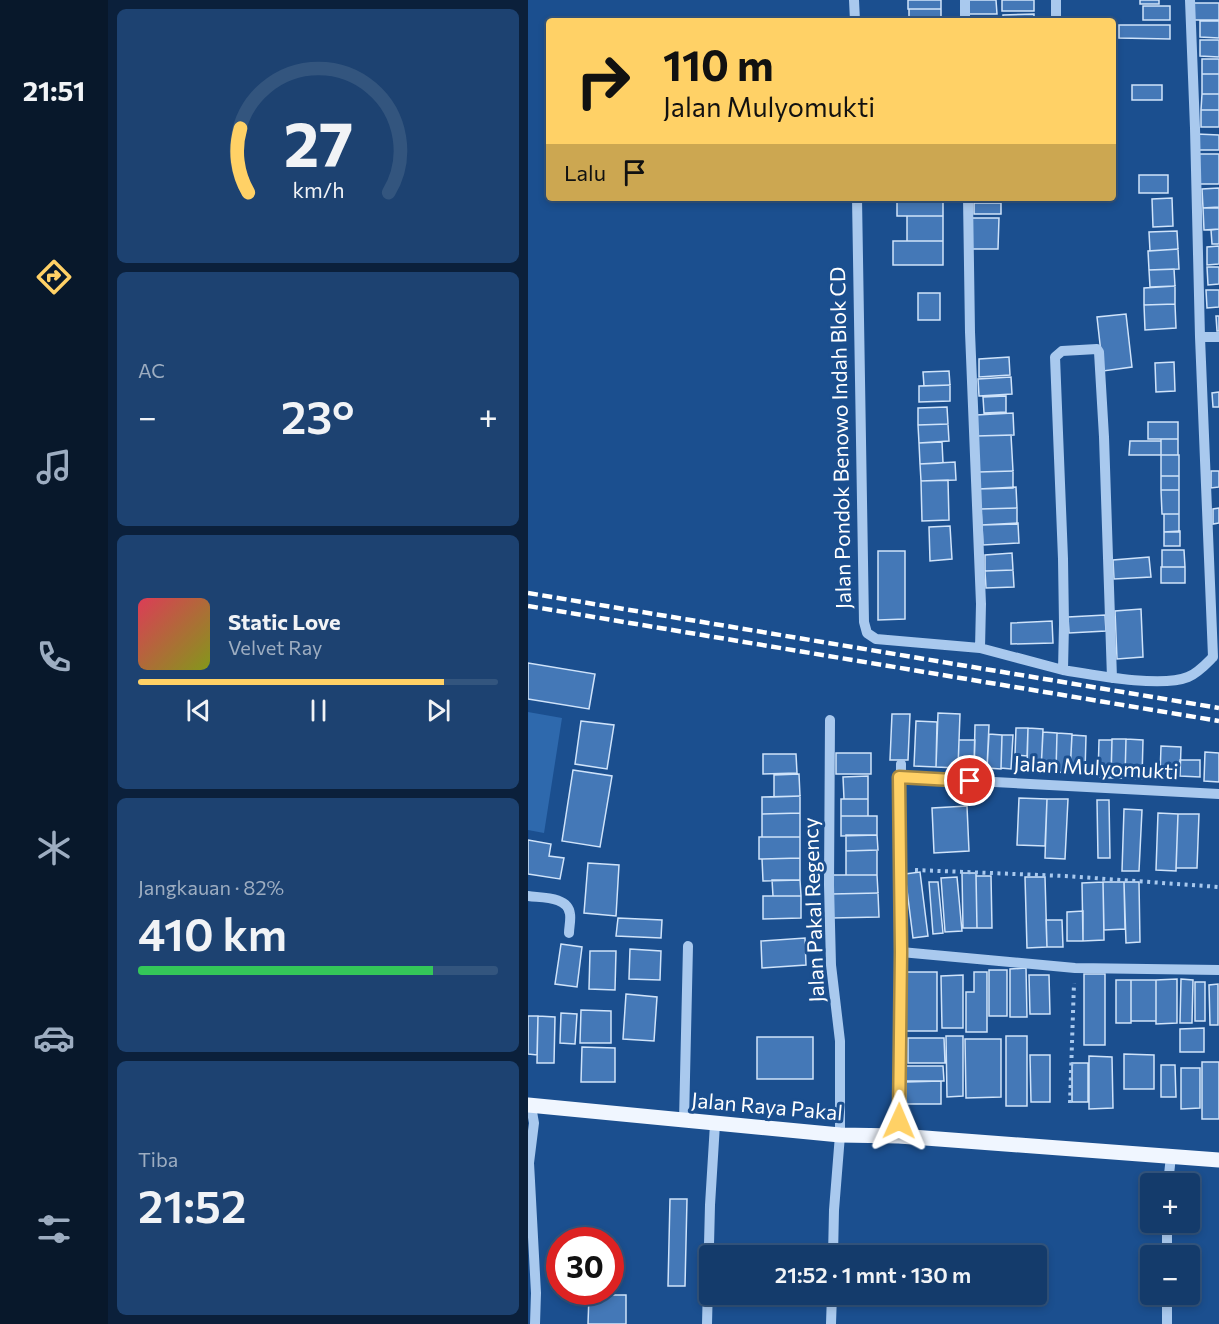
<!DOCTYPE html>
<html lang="id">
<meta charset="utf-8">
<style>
body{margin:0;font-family:Commissioner,sans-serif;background:#1d4271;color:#f1f3f6;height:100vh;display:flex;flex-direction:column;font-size:22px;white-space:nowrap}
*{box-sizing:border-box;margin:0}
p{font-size:20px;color:#9dadc1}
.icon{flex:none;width:33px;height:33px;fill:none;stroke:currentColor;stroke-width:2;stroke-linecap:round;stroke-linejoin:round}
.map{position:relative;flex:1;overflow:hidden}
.details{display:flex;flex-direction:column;gap:9px;padding:9px;background:#0b203b;width:420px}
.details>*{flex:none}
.top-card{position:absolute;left:18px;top:18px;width:570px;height:183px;border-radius:6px;box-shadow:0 3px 9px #0003,0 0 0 2px #33557e;background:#ffd166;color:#111;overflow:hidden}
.controls{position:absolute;left:612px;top:1173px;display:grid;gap:12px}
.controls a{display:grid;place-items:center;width:60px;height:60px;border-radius:6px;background:#143b6b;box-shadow:0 3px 9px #0003,0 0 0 2px #33557e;font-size:30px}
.speed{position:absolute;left:18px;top:1227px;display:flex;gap:12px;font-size:30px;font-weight:700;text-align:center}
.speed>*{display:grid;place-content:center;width:78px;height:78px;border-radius:50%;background:#143b6b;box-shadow:0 3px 9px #0003,0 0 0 2px #33557e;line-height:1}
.speed .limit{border:9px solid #d22;background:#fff;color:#111}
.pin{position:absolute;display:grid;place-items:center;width:51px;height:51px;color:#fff;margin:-26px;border:3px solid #fff;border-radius:50%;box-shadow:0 2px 6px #0007}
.me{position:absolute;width:66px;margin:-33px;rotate:1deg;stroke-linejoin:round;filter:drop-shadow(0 0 4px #0008)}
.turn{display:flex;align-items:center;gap:21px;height:126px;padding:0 18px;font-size:27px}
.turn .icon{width:78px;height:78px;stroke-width:2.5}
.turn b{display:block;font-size:42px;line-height:51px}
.then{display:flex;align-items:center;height:57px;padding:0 18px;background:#0003;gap:12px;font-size:22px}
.big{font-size:45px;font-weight:600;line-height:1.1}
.details .tile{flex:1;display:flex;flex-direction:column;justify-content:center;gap:9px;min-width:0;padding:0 21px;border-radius:9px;background:#1d4271}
.details .dial{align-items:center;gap:0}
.dial svg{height:156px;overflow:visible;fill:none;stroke:#33557e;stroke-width:7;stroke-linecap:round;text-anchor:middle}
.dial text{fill:#f1f3f6;stroke:none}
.song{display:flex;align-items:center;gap:18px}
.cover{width:72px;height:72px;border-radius:9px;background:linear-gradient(135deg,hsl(350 70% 55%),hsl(70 70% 35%))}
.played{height:6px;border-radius:3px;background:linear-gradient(90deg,#ffd166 85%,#33557e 85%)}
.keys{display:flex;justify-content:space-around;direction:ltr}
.heat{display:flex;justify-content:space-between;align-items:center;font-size:33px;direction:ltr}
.charge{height:9px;border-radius:4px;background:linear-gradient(90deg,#34c759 82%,#33557e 0)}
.trip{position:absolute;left:171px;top:1245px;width:348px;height:60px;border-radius:6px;background:#143b6b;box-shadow:0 3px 9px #0003,0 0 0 2px #33557e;font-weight:600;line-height:60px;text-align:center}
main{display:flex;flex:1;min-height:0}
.dock{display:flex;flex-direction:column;width:108px;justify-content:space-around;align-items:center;background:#08182b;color:#9dadc1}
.dock .icon{width:42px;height:42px}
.dock .selected{color:#ffd166}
.dock b{font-size:27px;color:#f1f3f6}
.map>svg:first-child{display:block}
.green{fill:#2e69ad}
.building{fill:#4478b7;stroke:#cfe3fa;stroke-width:1.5}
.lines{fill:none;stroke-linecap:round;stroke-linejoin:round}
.path{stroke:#a9c9ee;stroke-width:4;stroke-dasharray:3 4.5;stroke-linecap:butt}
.minor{stroke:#a9c9ee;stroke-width:10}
.major{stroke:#f0f6ff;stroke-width:15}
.rail{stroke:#fff;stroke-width:4.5;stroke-dasharray:10 4.5;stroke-linecap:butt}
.route-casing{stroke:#a68842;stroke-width:15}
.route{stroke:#ffd166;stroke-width:10}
.labels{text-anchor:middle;stroke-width:6;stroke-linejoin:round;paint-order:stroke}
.street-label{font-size:21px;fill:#fff;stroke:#1b4f8f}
</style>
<main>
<nav class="dock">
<b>21:51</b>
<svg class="icon selected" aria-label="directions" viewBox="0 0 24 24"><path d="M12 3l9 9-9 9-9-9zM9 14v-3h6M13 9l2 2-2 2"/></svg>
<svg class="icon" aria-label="music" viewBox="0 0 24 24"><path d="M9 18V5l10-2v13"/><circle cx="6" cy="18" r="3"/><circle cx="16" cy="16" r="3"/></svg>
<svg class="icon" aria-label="phone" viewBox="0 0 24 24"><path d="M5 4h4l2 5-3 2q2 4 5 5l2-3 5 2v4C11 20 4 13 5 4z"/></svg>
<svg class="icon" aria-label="climate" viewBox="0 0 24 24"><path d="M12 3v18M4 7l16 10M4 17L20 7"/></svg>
<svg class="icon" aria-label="car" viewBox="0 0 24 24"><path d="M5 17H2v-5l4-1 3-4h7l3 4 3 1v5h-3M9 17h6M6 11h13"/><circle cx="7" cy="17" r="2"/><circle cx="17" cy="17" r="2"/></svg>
<svg class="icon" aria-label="filters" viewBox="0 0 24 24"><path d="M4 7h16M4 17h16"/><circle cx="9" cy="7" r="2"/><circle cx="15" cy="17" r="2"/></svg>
</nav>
<section class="details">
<div class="tile dial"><svg viewBox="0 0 100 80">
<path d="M14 69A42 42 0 1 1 86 69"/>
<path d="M14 69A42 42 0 0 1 10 36" stroke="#ffd166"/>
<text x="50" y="56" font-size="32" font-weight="700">27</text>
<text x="50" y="72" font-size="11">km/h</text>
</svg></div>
<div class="tile"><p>AC</p>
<div class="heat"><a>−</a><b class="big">23°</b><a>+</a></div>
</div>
<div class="tile">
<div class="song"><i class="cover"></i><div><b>Static Love</b><p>Velvet Ray</p></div></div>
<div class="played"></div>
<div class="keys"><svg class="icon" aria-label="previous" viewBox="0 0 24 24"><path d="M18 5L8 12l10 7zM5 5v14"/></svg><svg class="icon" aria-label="pause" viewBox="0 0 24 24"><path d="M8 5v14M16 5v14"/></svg><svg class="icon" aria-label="next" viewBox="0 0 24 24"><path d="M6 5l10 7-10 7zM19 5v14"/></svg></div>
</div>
<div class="tile"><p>Jangkauan · 82%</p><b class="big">410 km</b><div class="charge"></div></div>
<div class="tile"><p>Tiba</p><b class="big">21:52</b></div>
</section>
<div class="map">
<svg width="691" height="1324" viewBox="0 0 691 1324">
<rect width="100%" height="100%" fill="#1b4f8f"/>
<path class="green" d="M0,712l34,6 -18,115 -16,-3z"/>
<path class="building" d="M380,0h33v9h-33z
M438,0h30l1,14h-30z
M474,0h32v11h-32z
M612,0h19v4h-19z
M664,3h27v17h-27z
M615,6h27v14h-27z
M381,9h32v12h-32z
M506,14v7h-31v-6z
M441,17h28v4h-28z
M672,21h19v17l-19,-1z
M591,25h51v14l-51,-1z
M672,40h19v17l-19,-1z
M674,59h17v15h-17z
M674,74h17v20h-17z
M604,85h30v15h-30z
M674,94h17v16h-18z
M673,110h18v17h-18z
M669,134l22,1v15h-22z
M671,154h20v30h-20z
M611,175h29v18h-29z
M691,188v20h-16l-1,-19z
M369,198h46v1l-46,1z
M449,198h27v3h-27z
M487,198h38v3l-38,1z
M644,198l1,28 -20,1 -1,-28z
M415,199v17h-46v-16z
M446,203h27v11h-27z
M691,207v22l-15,1 -1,-22z
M379,216h36v25h-36z
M443,218h28l-1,31h-28z
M691,229v15h-7l-1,-14z
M649,231l1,18 -28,2 -1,-19z
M365,241h50v24h-50z
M691,246v18l-12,1v-18z
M650,249l1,20 -30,1 -1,-19z
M679,267h12v17l-11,1z
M646,269l1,17 -25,1 -1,-17z
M647,286v18l-31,1v-17z
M678,290h13v17l-12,1z
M390,293h22v27h-22z
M647,304l1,24 -31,2 -1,-25z
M598,314l6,53 -29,4 -6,-54z
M688,316h3v15h-2z
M481,357l1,18 -31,2v-18z
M646,362l1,29 -19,1 -1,-29z
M421,371l1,14 -26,1 -1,-14z
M483,377l1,17 -33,2 -1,-17z
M422,385v16l-31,1v-16z
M691,392v15h-6l-1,-14z
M478,396v16l-22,1 -1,-16z
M419,407l1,17 -30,1v-17z
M485,413l1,22 -37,1 -1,-21z
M620,422h30v17h-30z
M420,424l1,17 -30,2 -1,-18z
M483,435l2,36 -34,1 -2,-36z
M633,439h17v16h-17z
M602,441h31v14h-32z
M414,442l1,21 -23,1 -1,-21z
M633,455h18v21h-18z
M427,462l1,18 -35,1 -1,-17z
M485,471v17l-34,1v-17z
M683,471h8v16l-8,1z
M633,476h18v14h-18z
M420,480l1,40 -27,1 -1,-40z
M488,487l1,21 -37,1 -1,-20z
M633,490h18v24h-17z
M489,508v16l-35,1 -1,-16z
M691,508v15l-6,1v-15z
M636,514h15v18h-15z
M490,523l1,20 -36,2 -1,-20z
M422,526l2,33 -22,2 -1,-34z
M652,531v15h-16v-14z
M634,550h22l1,17h-23z
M350,551h27v68l-27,1z
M484,553l1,17 -28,1v-16z
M621,557l2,20 -37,2 -1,-19z
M633,567h24v16h-24z
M485,570l1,17 -28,1 -1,-17z
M613,609l2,48 -26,2 -2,-48z
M577,615l1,16 -37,2 -1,-16z
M524,621l1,22 -42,1v-21z
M0,663l67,11 -6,35 -61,-10z
M410,713l22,1 -2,54 -22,-1z
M364,714h18l-2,46h-18z
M53,721l33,4 -7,44 -32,-5z
M388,721l21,1 -1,45 -22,-1z
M447,725h14l-2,43h-13z
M488,728h12l-1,28 -12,-1z
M500,728l15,1 -2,42 -14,-1z
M515,732l14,1 -1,38h-15z
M529,733l15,1 -2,39 -14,-1z
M461,734l13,1 -1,34 -14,-1z
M474,735h11l-2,34 -10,-1z
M544,735l14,1 -1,37h-15z
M584,739h14l-1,39h-14z
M598,739l17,1 -1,39 -17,-1z
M431,740h16l-1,28h-16z
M571,740h13l-1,38 -13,-1z
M633,746l20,1 -1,29h-20z
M677,752l14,1v29l-15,-1z
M308,753h35v21h-35z
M235,754h33l1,19 -34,1z
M652,760h20v17l-20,-1z
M45,770l39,6 -12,71 -38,-6z
M271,774l1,22 -26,1v-22z
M340,776v23h-24l-1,-22z
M272,796v17l-38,1v-17z
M491,798l28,1 -2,47 -28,-1z
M313,799h27v17h-27z
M519,799h21l-3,60 -20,-1z
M569,800h12l1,58h-12z
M439,806l2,45 -35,2 -2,-45z
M596,809l18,1 -3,61h-17z
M272,813v24h-38v-23z
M630,813l20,1 -2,57 -20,-1z
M650,814h21l-2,54h-21z
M313,816h36v19l-36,1z
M318,835h31l1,15 -32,1z
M231,837h41v21l-41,1z
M0,840l23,4 -2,12 15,2 -4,21 -32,-5z
M349,850v25h-31v-24z
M272,858v22l-37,1 -1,-22z
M60,863l31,2 -3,51 -32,-3z
M392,872l8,64 -15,2 -8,-64z
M434,873h14l1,55h-14z
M303,875h46l1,18 -46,1z
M448,876h15l1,52h-15z
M429,877l5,54 -17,1 -4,-54z
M497,877h20l2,70 -20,1z
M244,880h28l1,16h-28z
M401,882h9l5,51 -10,1z
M575,882h21l1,47 -21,1z
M575,882l1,58 -21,1 -1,-58z
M596,882h15l1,60 -14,1z
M350,893l1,24 -47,1v-24z
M235,896h38v22l-38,1z
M555,911v30h-16v-29z
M90,918l44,2 -1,18 -45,-2z
M518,920h16l1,27h-16z
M277,938l1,27 -44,3 -1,-27z
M33,944l21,3 -5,40 -22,-3z
M102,949l31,2 -1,29 -31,-1z
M62,951h26l-1,39 -26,-1z
M498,968l1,49h-17v-48z
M461,970h18v46h-18z
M377,972h32v59h-32z
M446,972h13v60h-21v-40h8z
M556,974h21v71h-21z
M435,975v53h-21l-1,-52z
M501,975h20l1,39h-20z
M649,979v44l-21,1v-44z
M653,979l12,1 -1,43h-12z
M588,980h15v43h-15z
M603,980h25v41h-25z
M667,982h10v39h-10z
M690,984v41h-8l-1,-40z
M98,994l31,3 -3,44 -31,-2z
M53,1010l30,1v32h-31z
M33,1013l16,1 -2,30 -15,-1z
M0,1016h10l-1,39 -9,-1z
M10,1016l17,1 -1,46h-17z
M676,1028v24h-24v-23z
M418,1036h17v60l-16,1z
M478,1036h21v70h-21z
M229,1037h56v42h-56z
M380,1038h36l1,25h-37z
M437,1039h36v58l-35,1z
M54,1047l33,1v34h-34z
M596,1054l30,1v34h-30z
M502,1055h20v47h-19z
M561,1056l23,1 1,51 -24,1z
M674,1062h17v57h-17z
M544,1063h16v39h-16z
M633,1065h14l1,32h-15z
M377,1066h38l1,15h-39z
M653,1068h19v40l-19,1z
M413,1081v23h-35v-22z
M142,1199h17l-2,87h-17z
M61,1295h37v29h-38z"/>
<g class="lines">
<path class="path" d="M387,870l150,6 154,11
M542,1103l4,-120"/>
<path class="minor" d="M326,0l1,21
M437,0v21
M528,0v21
M662,0l5,128 5,209 13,320
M329,198l7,424 3,11 9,6 104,9
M440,198l2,134 11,272 -1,44 83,22
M672,337h19
M584,678l-8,-241 -5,-85 -2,-3 -35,2 -7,6 8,202 1,65 -1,46c31,5 98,18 125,7 10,-4 18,-13 25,-20
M302,720l-1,165 2,80 9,76v94l-6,75 -1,46
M371,777l320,17
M0,896c13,2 40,0 42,18 1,6 -1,13 -1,19
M373,952l174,16 144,2
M3,1106l3,17 -5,40 1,18 6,112 -1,31
M156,1121l4,-175
M371,1136l2,-372
M640,1184l3,-28
M639,1256v-34
M179,1324l3,-119 5,-81
M303,1324l1,-30
M639,1324v-30"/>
<path class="major" d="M0,1105l312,30 59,1 320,24"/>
<path class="rail" d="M0,593l691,115
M0,606l691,115"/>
</g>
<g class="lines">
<g class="route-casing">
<path id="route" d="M371,1121l2,-169 -2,-175 71,4"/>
</g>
<use href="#route" class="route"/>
</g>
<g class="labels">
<g class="street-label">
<text transform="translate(313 438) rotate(-91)" y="7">Jalan Pondok Benowo Indah Blok CD</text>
<text transform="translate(568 768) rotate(3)" y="7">Jalan Mulyomukti</text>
<text transform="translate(286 910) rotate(-92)" y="7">Jalan Pakal Regency</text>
<text transform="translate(239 1107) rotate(5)" y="7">Jalan Raya Pakal</text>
</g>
</g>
</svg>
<div class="controls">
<a>+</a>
<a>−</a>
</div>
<div class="speed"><div class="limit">30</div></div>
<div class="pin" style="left:442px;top:781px;background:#d93025"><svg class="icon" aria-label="arrive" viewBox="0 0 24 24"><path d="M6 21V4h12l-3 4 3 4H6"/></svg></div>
<svg class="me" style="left:371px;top:1121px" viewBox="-20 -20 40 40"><path d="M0-17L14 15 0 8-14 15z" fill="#ffd166" stroke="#fff" stroke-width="4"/></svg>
<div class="trip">21:52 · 1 mnt · 130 m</div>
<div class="top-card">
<div class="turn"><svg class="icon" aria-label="right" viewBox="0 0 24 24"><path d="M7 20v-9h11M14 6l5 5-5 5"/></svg><div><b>110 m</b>Jalan Mulyomukti</div></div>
<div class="then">Lalu<svg class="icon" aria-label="arrive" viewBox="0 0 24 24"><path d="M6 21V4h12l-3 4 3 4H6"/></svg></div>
</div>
</div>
</main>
